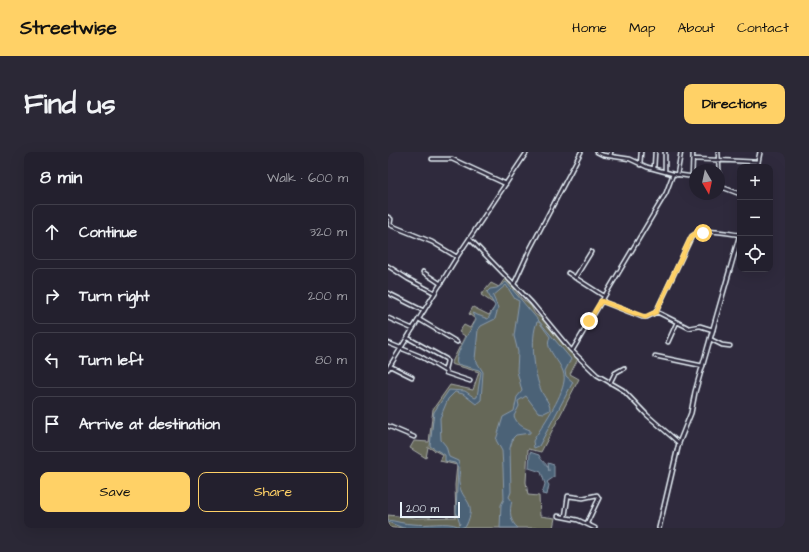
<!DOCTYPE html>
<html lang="en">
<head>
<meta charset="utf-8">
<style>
	:root { --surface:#23202e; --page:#2b2836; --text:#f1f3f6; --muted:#a3a3aa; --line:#403e4a; --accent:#ffd166 }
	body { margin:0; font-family:"Architects Daughter",sans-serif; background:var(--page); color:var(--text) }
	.controls { position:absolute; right:12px; top:12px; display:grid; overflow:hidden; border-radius:8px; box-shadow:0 4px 16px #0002 }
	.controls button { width:36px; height:36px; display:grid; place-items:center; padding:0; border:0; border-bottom:1px solid var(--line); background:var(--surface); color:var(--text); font:20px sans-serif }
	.compass { position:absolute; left:301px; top:12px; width:36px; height:36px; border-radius:50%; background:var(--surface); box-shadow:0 4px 16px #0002; rotate:171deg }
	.scale { position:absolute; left:12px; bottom:10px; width:60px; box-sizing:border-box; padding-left:4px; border:2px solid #e8f1f8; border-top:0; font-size:11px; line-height:14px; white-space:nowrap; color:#e8f1f8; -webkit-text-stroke:3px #2f2a3d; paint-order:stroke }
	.stop { position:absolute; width:12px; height:12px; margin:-9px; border:3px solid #ffd166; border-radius:50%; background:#fff }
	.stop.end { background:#ffd166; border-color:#fff; box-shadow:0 1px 4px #0008 }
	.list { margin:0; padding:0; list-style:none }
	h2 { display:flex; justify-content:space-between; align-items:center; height:52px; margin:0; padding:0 16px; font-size:17px }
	h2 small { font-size:13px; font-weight:400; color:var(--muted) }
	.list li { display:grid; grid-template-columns:26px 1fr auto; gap:12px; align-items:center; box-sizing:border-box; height:56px; margin:0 8px 8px; padding:0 8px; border:1px solid var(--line); border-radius:8px }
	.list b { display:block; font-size:15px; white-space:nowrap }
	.list em { font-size:13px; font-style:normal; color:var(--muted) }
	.actions { display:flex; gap:8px; padding:12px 16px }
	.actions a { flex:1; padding:9px 0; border:1px solid var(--accent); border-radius:8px; text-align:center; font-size:14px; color:var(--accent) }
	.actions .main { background:var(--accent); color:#111 }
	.icon { flex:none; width:22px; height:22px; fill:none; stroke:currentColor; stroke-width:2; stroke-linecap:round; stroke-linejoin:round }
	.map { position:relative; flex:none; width:397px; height:376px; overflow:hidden; border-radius:8px }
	header { display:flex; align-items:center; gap:24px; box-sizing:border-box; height:56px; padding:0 20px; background:var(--accent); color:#111 }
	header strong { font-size:19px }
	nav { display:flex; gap:22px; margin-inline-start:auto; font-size:14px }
	.intro { display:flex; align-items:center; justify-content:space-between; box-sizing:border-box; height:96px; padding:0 24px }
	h1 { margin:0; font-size:28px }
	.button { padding:10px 18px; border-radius:8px; background:var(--accent); color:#111; font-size:14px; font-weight:700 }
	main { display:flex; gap:24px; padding:0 24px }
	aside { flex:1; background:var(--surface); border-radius:8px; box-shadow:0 4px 16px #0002 }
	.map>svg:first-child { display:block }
	.grass { fill:#666759; stroke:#a7aca8 }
	.water { fill:#4c6277; stroke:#8a9bab }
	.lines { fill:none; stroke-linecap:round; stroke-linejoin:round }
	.minor-casing { stroke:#e8f1f8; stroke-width:5.5 }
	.tertiary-casing { stroke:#e8f1f8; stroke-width:6 }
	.minor { stroke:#2f2a3d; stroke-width:2.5 }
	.tertiary { stroke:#2f2a3d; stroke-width:3 }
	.route { stroke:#ffd166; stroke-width:5 }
</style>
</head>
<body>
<header>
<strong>Streetwise</strong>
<nav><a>Home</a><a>Map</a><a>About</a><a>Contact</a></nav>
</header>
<div class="intro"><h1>Find us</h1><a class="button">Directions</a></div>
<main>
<aside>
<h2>8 min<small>Walk · 600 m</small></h2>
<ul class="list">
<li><svg class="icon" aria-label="ahead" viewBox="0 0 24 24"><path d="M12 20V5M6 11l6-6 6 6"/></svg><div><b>Continue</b></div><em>320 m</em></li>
<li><svg class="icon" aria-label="right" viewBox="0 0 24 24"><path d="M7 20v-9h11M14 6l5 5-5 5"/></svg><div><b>Turn right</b></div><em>200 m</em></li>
<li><svg class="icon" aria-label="left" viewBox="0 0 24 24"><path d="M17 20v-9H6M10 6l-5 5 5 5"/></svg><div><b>Turn left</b></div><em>80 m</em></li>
<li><svg class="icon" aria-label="arrive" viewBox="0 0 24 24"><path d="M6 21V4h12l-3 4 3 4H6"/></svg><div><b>Arrive at destination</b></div></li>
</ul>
<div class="actions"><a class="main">Save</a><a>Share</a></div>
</aside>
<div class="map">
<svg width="397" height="376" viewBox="0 0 397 376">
	<rect width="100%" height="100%" fill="#2f2a3d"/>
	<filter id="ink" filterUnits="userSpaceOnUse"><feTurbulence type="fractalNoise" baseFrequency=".025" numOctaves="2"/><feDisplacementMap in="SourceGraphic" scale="8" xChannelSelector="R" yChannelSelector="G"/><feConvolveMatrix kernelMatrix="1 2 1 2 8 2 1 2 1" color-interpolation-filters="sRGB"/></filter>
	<g filter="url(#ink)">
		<!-- grass -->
		<path class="grass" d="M118,125L133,146L143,154L147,162L166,175L173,189L190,207L182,222L191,227L153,300L140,297L138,330L140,343L151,344L152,364L167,366L165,376H0V363L28,366L68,365L67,333L69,313L52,309L55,303L40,295L38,306L22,296L26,289L41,290L45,257L62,233L85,238L91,220L63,212L77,184L71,180L76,173L82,176L87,167L81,162L85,155L101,163L108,153L93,143L103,131L111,135Z"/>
		<!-- water -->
		<path class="water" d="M118,130L183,207L177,219L178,224L185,230L151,294L146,296L145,289C154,274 174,246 176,229C179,212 154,199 162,185L151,170H149C142,186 146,222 153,238C156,246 162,250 162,258L156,261L150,260L138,244L130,249L131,254L126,264C129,272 134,275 142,278V281L128,283L125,286L122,296L123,340L121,345L124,349C121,359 122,370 130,376H112L113,353L116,347L115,316L114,299L108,288L115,265L126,259L129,245L134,239L129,219L130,200L126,184L131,149L127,147L118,133L105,144L110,156L107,167L93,174L90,178L87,207L95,220L93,248L88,252L75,242L67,240L60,247L52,266L53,288L58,294L61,305L70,309C74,317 70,323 71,331C74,351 90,348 78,374L72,376H15L0,370V368C8,369 16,372 25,372C40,374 58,369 70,374L72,372L68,360L70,315L67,311L57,309V303L42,294L46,260L61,238L77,239L87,246L89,245L93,220L91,218L69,212C65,204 84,176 88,168L84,161L100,167L107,154L99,140L102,137L109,136Z
			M142,300L151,303C153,310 160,311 161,319L160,311L166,313V325L159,330L161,333L159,343L154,342L157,332L153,320L141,316Z"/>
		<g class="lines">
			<defs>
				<path id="minor" d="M209,0L215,3L242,7L259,15L285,22
					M330,0L331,18
					M222,4L223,0
					M44,7H64L118,32
					M305,7L370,10
					M252,13L253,0
					M266,17L267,0
					M277,19V0
					M331,20L332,35
					M289,23L293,0
					M304,25L305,0
					M331,34L352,42
					M0,65L3,67L2,73L44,90L69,105
					M82,87L144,151L182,197L209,223L235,238L259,263L291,291
					M0,114L20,127L47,141
					M35,120L53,132
					M180,121L216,144
					M187,126L203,100
					M126,132L142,97L193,0
					M0,141L36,159
					M213,149L254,165H259L269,160L301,176L312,174L325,178
					M268,160L304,84C316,76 338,81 352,83
					M0,166L25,177
					M32,168L69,190
					M20,186L58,207L59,209L57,217L58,221L82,229
					M322,187L334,193L342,194
					M280,190L289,170
					M0,191L32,204L57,219
					M184,199L278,41L285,22L307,25
					M267,204L315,214
					M2,214L24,225
					M0,217L69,105L139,0
					M222,231L227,221L236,216
					M0,274L26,285
					M170,364L190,368L207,376
					M177,365L180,344L195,346L209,343L211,346L199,371"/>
				<path id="tertiary" d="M369,15L372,0
					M271,376L286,312L291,291L303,261L307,240L352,82"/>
			</defs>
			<!-- minor casing -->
			<use href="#minor" class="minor-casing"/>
			<!-- tertiary casing -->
			<use href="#tertiary" class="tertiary-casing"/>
			<!-- minor -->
			<use href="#minor" class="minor"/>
			<!-- tertiary -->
			<use href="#tertiary" class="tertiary"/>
		</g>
	</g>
	<g class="lines" filter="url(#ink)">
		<!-- route -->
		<path class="route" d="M201,169L213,149L257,165L268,160L303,85L308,81H315"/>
	</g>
</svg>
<div class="controls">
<button>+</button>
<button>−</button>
<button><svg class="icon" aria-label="locate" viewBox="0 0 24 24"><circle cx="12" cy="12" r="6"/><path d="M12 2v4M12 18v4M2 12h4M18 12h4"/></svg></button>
</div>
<svg class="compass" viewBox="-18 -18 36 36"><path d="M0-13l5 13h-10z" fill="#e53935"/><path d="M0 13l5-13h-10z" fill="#a3a3aa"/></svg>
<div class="scale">200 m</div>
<div class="stop" style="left:315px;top:81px"></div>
<div class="stop end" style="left:201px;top:169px"></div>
</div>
</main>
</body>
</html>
